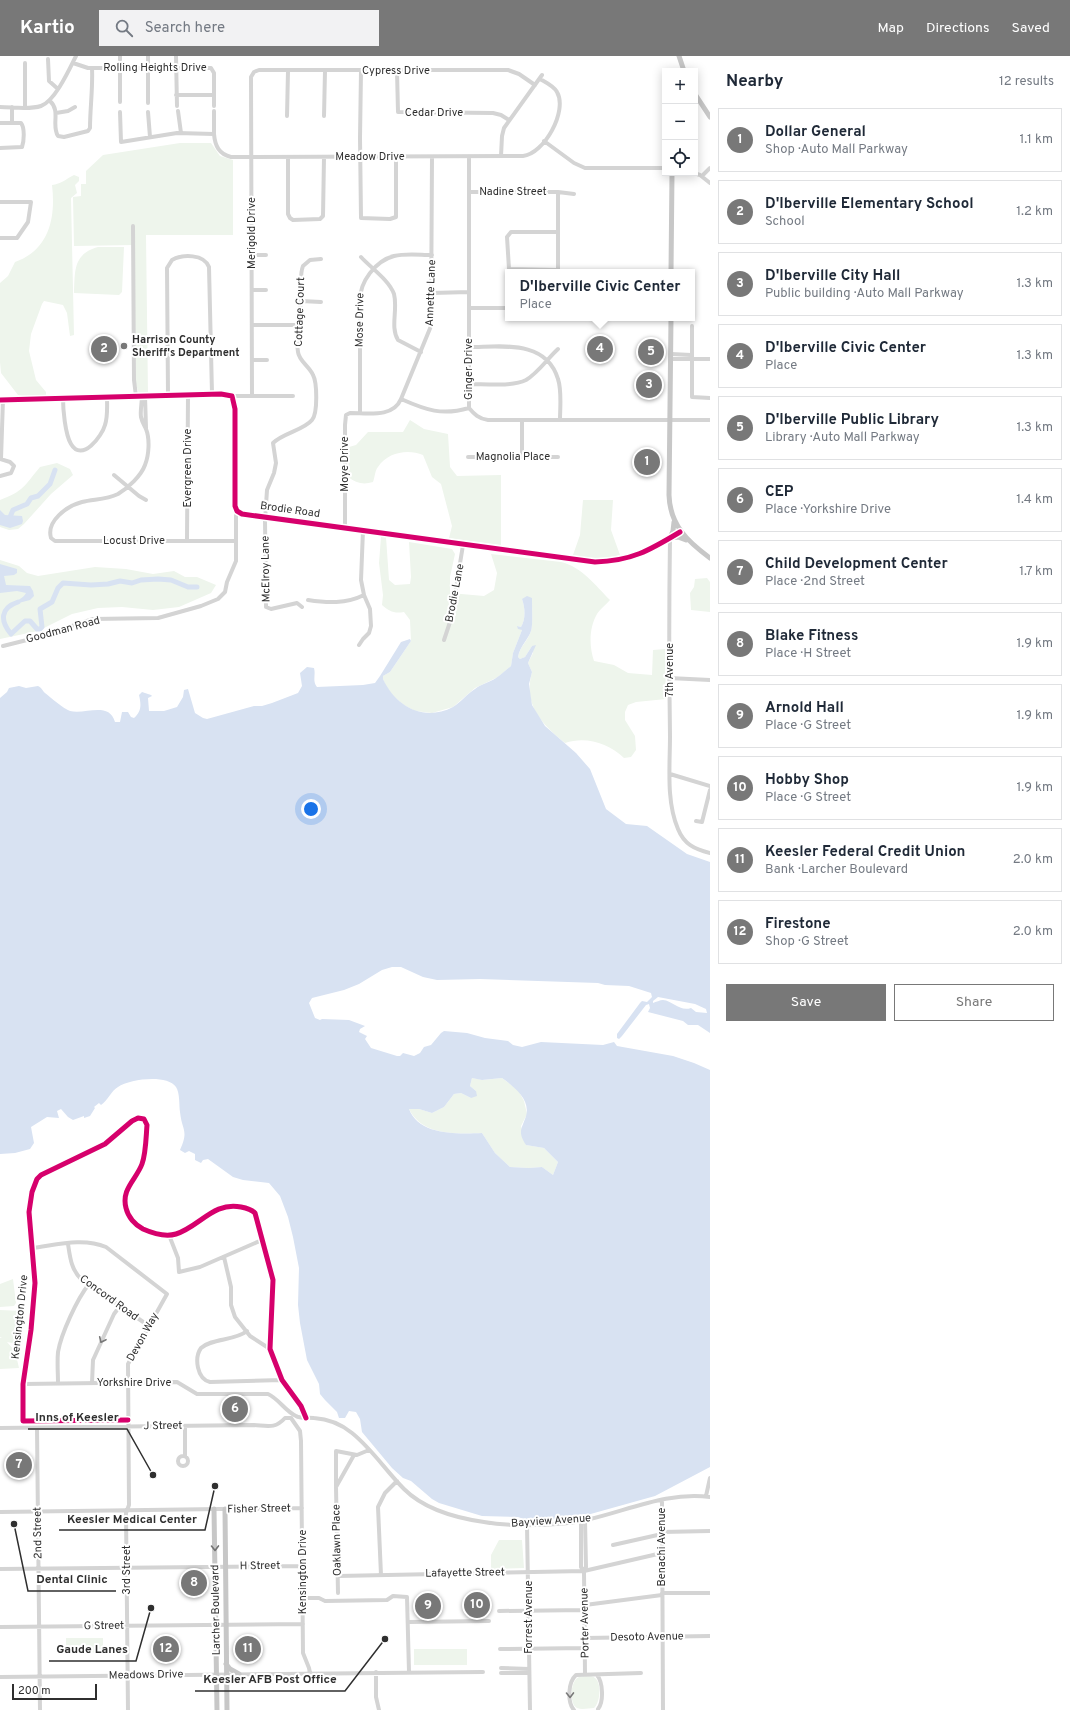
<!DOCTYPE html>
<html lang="en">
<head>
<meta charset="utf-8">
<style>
	:root { --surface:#fff; --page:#f2f2f3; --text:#1f2937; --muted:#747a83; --line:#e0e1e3; --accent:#787878 }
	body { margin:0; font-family:Overpass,sans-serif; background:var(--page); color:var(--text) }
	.controls { position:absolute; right:12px; top:12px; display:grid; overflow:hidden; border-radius:0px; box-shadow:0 2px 10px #0003 }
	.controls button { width:36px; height:36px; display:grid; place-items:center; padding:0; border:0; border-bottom:1px solid var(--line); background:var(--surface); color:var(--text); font:20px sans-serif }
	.scale { position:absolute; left:12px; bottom:10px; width:85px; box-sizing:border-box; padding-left:4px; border:2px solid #2f2f2f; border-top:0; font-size:11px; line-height:14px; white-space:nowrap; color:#2f2f2f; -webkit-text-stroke:3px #fff; paint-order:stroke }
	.you { position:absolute; left:311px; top:753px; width:14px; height:14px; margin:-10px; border:3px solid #fff; border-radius:50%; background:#1a73e8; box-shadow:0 0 0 6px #1a73e833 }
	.badge { display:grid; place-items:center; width:26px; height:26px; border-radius:50%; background:var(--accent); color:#fff; font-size:13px; font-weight:700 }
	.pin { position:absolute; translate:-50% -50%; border:2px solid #fff; box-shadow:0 1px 4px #0006 }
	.popup { position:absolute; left:505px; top:213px; width:190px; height:52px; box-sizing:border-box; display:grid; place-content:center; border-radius:0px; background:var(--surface); filter:drop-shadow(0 1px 3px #0005); font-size:13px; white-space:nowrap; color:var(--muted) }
	.popup b { font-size:15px; color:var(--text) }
	.popup::after { content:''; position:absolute; left:50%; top:100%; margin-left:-8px; border:8px solid transparent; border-top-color:var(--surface) }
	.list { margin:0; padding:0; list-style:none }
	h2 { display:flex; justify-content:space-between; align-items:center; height:52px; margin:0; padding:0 16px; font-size:17px }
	h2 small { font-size:13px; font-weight:400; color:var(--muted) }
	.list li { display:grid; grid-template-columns:26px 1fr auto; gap:12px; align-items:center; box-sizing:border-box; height:64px; margin:0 8px 8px; padding:0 8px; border:1px solid var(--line); border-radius:0px }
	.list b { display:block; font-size:15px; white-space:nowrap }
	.list p { margin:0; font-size:13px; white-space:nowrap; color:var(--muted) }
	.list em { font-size:13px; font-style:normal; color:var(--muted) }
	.actions { display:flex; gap:8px; padding:12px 16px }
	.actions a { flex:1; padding:9px 0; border:1px solid var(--accent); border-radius:0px; text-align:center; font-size:14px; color:var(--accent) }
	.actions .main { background:var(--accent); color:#fff }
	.icon { flex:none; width:22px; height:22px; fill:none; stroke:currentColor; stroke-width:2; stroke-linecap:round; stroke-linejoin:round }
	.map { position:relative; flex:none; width:710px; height:1654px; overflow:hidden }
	header { display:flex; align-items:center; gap:24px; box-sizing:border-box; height:56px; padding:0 20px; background:var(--accent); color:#fff }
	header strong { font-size:19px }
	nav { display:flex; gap:22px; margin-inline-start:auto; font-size:14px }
	.search { width:280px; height:36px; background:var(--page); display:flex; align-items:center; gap:10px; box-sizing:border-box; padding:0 14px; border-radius:0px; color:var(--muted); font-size:15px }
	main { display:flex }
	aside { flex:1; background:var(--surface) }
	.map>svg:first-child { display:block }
	.green { fill:#eef5ec }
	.water { fill:#d8e2f2; fill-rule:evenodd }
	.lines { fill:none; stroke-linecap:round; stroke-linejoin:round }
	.river { stroke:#d8e2f2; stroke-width:5 }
	.minor { stroke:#d4d4d4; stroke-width:4 }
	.major { stroke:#c7c7c7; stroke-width:5 }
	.cycleway-casing { stroke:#fff; stroke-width:8 }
	.cycleway { stroke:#d6006c; stroke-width:5 }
	.oneway { stroke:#797979 }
	.oneway2 { stroke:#737373 }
	.poi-dot { fill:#787878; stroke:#fff; stroke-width:1.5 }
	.labels { text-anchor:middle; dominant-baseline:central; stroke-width:4; stroke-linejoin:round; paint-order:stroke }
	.street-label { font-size:11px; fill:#2f2f2f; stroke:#fff }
	.poi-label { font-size:11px; font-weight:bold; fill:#2f2f2f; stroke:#fff; text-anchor:start }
	.leader { fill:none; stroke:#2f2f2f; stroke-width:1.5 }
	.callout-dot { fill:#2f2f2f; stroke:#fff; stroke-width:1.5 }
	.callout-label { font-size:12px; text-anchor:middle; font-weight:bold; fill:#2f2f2f; stroke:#fff; stroke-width:4; stroke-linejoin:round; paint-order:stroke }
</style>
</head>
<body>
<header>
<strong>Kartio</strong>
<div class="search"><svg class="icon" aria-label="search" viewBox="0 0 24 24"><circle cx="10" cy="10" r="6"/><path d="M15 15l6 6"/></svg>Search here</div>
<nav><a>Map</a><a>Directions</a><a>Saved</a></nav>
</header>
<main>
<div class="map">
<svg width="710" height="1654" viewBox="0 0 710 1654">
	<rect width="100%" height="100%" fill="#fff"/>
	<!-- green -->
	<path class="green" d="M180,87H211L220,100L233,104V179H146L148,338H139L136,328L134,189L74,190L73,141L81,140V128H86V115L103,99Z
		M74,119L79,121V125L75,129L77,137L71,142L74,279L70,280L67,257L63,249L44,245L42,248L31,278L29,295L36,324L46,336V340H23L18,339L1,317L0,306V227L8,220L15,206C49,194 56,162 52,129C61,128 66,123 74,119Z
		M98,191H124L122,236L119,239L74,237C75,215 73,198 98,191Z
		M410,364L424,373L448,378L450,411L457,420L501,419V489L449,482L452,470L441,428L432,421L423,399C408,393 388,396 378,411C375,414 375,421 373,426C363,429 356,427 348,421L349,391L356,389L368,376H403Z
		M57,407L70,413L73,419L51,438L24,468L18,473L9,474L0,471V444C24,435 24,430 40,411Z
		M583,444H613L611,474L620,499C604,503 589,503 573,499L580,479Z
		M381,481H386L389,524L395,529L410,528L411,521L409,486L452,493L455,498L450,521V537L484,540L494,534L497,517L491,498L561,506C582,511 595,529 610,544C606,549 600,553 597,558C589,572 589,590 594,605L614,609L628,617L652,619L653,594L665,593L666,643L636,646L628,649L625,656V664L635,680L636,694L631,701L624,702C608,687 586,680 565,687C541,667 523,649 532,616L528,607L533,597L532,590L525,601L520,603L518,601C520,590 528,585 531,575C533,570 532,549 532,542L522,543C525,551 526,563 521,571L517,570L522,574L513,597L511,610L498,621L475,632L453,651L432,657L415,655L404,649L393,640L386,630L383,623V620L390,616L411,585L410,564L404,556C394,558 389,555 382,549L383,539L379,507Z
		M0,504L19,510L27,517L38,520L95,511L126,513L153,518L174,515L185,521H197L216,529L211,537L179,551L153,554L122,551L98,552L72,558L38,575L0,583Z
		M707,522L710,526V556L691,554L690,537L694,531L695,523Z
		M472,1022L483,1024L502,1022L518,1034L524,1045L527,1058L521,1070L526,1089L544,1092L558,1106L553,1119L542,1111L529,1112L510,1111L495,1097L482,1077C457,1078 422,1080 409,1053H419L432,1057L444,1051L454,1038L461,1037L471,1042L476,1035L470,1030Z
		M13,1223L16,1247L14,1250L0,1251V1228Z
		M0,1254L22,1255L24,1257L22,1289L7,1286L15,1295L19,1312L0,1313V1282H2L0,1281Z
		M499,1484H522L524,1512L491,1513V1499Z
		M66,1582H103V1597L66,1596Z
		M414,1593H467V1609H414Z
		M579,1621C584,1621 591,1619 595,1622C602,1627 600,1647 594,1652C589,1652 582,1654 577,1652C569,1648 570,1625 579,1621Z"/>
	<!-- water -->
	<path class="water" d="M0,454L5,459L22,460L23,465L22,468L10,472L0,469Z
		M0,508L17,513V517L14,519L4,520L6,529L30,530L33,535L34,540L30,544L11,549C15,545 24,542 26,537L17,535L0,537Z
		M527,540L532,542C532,549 533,570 531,575C528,584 520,590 518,601L520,603L525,601L532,590L536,589L528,607L532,616L529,628L532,649L545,670L576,697L590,713L606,753L626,768L647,770L687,798L710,806V977L698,969H688L683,965L648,956L650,952L649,948L646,949L622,980L619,983L617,982V978L640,947L642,945L647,946L652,941L651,937L629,930L605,929L598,927L480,923L437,924L423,921L401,911H392L382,914L359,928L344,934L312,942L309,947L315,962L320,964L322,963L349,964L365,970L360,973L359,976L367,980L365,983L371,992L397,1000H400L403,997L414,1000L420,997L424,991L431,989L441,977L444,975L467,977L485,982L508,985L513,989L522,991L541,986L603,989L614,986L617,990L673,1000L694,1007L710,1014V1411L655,1440L587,1459L570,1462L529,1465L518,1461L482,1460L439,1447L432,1443L411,1425L403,1422L392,1412L362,1376L360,1363L356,1356L349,1355L345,1362H339L337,1356L325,1344L320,1338L319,1328L307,1304L300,1267L298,1249L299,1212L293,1181L288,1161L280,1140L269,1127L243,1124L233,1121L208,1103L203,1104L201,1107L195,1104V1098L189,1095L185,1097L180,1094C189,1074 182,1075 180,1056C179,1049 180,1037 176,1031C167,1018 130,1023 118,1031C111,1035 108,1044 101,1049L99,1047L94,1051L95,1052L90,1060L84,1062V1060L73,1064L68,1061L61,1053L57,1055L59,1062L47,1061L31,1071L34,1087L30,1093L15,1097L0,1098V642L7,636L9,632L19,630L26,632L38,630C42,632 42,634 45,637C50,641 64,653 70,655C85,659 109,645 115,666H120L122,656H128L131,661L134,662C142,655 141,648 139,639L142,636L151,639L152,640L148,642L149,655H164L177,651L183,641L184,634L188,633L195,657L203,662L207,663L254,650H262L272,647L298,637L302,630L300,617L307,611L314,612C316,619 312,625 317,631L363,629L375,627L380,620L401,586L410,583L411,585L390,616L383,620V623C396,651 424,666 453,651C461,646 467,638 475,633C481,628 490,626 496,622C502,618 506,614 511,610L513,597L522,574L518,573L517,570L521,571C526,563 525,551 522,543ZM658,941L695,948L706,953L707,957L696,956L691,952C680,956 673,945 663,944C660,944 656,946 653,947V945ZM472,1022L482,1024L502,1022C513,1030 531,1043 526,1060C522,1073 517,1075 526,1089L544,1092L558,1106L553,1119L542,1111L529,1112L510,1111L495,1097L482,1077C459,1078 419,1080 409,1053H419L432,1057L444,1051L454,1038L461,1037L471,1042L477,1040L476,1035L470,1030Z"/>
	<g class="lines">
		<!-- river -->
		<path class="river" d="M0,465H7L10,461L13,454L27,448L31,442L38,440L50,428L55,414
			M18,546C0,552 0,565 11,578L25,565H30L37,573H40L42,571L40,553L52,546L58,532L63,527L91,529L108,528L120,525L132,527L141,524L158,523L171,524L188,531H197"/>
		<!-- minor -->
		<path class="minor" d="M148,0V47
			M176,0L177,50
			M48,3L49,25L58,33
			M25,7V51
			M73,7L88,12H211L214,17V50
			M361,15L360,82L361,162L390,163L396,161V101
			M397,15L398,56L493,57L501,59L509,64
			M176,39H214
			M50,45C61,55 51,69 58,80L64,81L88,75L90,72C90,52 93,32 92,12
			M120,46V0
			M0,51C13,51 29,54 41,50C55,45 69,14 76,0
			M12,51V67
			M178,55L181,77
			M120,56L121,86L177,77L214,78C215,90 219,98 231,101L523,100C544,98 568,55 557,36C554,30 545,26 540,23
			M148,56L150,81
			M56,57L68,55L75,51
			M287,60L288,15
			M324,60L325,15
			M0,67H21C25,72 24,85 22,91L0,92
			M214,78V55
			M544,85L574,107L585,112H665
			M501,100L502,80L504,72L542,19
			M288,101V158L290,162L293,164L320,163L323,160L324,101
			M469,101V352C474,358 479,363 488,364H710
			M672,117H684
			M694,117L700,119L710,127
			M702,120L710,112
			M469,136H558L574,138
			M558,136V216
			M0,146H31L28,166L17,182H0
			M133,170L134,324L136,340
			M558,176H511L507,181L509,213L558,214
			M252,199H266
			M361,201C371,212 389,224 394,238C398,253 390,271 398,284L421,296
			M252,234H266
			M432,237L469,236
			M301,245L321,246
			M469,252H508
			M252,269H298
			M692,270V341L710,342
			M469,291C501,291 546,283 558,323C562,335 560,351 560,364
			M671,298L691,299
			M671,303H710
			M252,304H267
			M469,328C485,328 512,331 526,324C538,317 548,302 558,293
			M168,339L167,212L172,204C183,198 204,198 209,211L212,338
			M142,340C142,347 140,354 141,361C142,366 144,369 146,373C150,383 149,399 145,409C141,420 128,432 118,438C106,444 94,443 82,446C67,450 46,465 51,482L55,485H236
			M145,340L146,372
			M232,340H293
			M252,340L251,21L254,16L259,14H508L519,18L535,29
			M63,342C63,353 65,378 71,388C82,407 102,380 105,369C108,360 107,350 107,341
			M401,343C426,354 442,360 469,352
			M0,344L221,338L232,340L235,353V450L237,455L242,458L595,506C632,505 650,494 680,476
			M360,357V244C360,226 375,205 394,200C406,197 420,199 432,199
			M522,364V401
			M468,401H558
			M0,403L10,406L14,410L11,417L0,420
			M1,403L3,343
			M114,419L139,440L146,444
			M345,472V369L346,359L350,357C368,357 393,362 401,343L431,270L432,101
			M670,482C669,548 669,614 670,680C670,710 666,745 678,773C684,788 694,793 710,797
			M187,485L188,339
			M308,544C327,547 346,548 364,539
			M302,551L297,547L271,553L266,551L265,464L267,434L274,417L276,407L273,387C283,377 304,374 312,364C318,357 317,326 313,319C309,310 299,305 298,296C295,278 300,261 301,243C302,233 299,220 303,210L310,204L321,203
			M444,584L451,563L463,489
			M359,589L363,583L369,577L371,570L370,553L364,539L361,524L363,474
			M3,590L39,581L93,563L158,562L201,550L218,543L225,536L227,526L236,505V460L237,455
			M669,622L710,624
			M670,718L710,730
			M696,765L702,766L710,734
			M169,1179L178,1202L179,1216L200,1211L262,1184
			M68,1188C70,1201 71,1213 81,1223L149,1270
			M32,1192C56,1189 83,1181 106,1191L167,1238L128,1308L129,1449L126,1457L128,1654
			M224,1201L231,1231V1249L235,1261L250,1280L270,1293
			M247,1275C235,1285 212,1282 201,1292C194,1302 197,1323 210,1326L282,1324
			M58,1327C58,1317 57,1306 58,1296C61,1278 77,1243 89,1228
			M92,1327L93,1304L114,1258L120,1250
			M23,1328L177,1326L197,1338H268C279,1343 285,1355 296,1360C301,1363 308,1361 314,1362C329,1363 341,1368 352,1377C372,1393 386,1415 404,1433C424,1453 456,1462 484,1466C512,1471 558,1470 586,1464C627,1455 668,1435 710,1441
			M128,1364L23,1365V1328L31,1274L35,1227L29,1156L32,1136L37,1123L41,1119L105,1088L132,1065L138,1062L144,1063L147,1069C146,1081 146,1097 142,1108C136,1124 121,1133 126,1152C128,1161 135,1169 143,1173C152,1177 166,1181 176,1178C199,1171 214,1145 241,1151C246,1152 251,1153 255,1157L273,1224L270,1293L282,1324L301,1350L306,1362
			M0,1372L254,1369C268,1370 275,1373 285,1362H291L300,1375L301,1385L303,1597L309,1612L310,1617
			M37,1372L40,1654
			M178 1405a5 5 0 1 1 10 0a5 5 0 1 1-10 0Z
			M185,1400V1370
			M336,1430V1395L357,1399L369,1394
			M706,1440L710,1422
			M662,1444L663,1654
			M0,1456L302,1452
			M581,1465V1511L584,1515L585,1618
			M527,1469L530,1654
			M662,1476L710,1475
			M613,1489L662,1478
			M0,1513L303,1510
			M584,1515L586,1511L585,1464
			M381,1519L378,1451L385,1437L397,1425
			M338,1520L584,1515L662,1497
			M338,1537L336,1431L354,1399
			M662,1537H710
			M303,1542H319L325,1545L387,1544L393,1540L407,1541L409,1616
			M585,1549L662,1539
			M499,1555L585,1554
			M408,1566L489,1565
			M0,1571L303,1568
			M585,1582L710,1580
			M500,1593L585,1592
			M501,1612L529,1613
			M376,1616V1641L379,1654
			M501,1617H529
			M597,1619C603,1626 604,1646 598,1653
			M0,1621L483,1616
			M574,1654C567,1646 568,1626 576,1619L641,1617"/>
		<!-- major -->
		<path class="major" d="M679,0L684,15
			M695,38L710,61
			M671,216L672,117
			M671,262L669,439C670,469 687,485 710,502
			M670,482L678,481L686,484
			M670,482L673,475L674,466
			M214,1453L217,1654
			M225,1453L227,1654
			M226,1608L230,1613L239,1618"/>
		<defs>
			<path id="cycleway" d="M0,344L221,338L232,340L235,353V450L237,455L242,458L595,506C632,505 650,494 680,476
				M128,1364L23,1365V1328L31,1274L35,1227L29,1156L32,1136L37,1123L41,1119L105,1088L132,1065L138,1062L144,1063L147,1069C146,1081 146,1097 142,1108C136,1124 121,1133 126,1152C128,1161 135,1169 143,1173C152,1177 166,1181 176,1178C199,1171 214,1145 241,1151C246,1152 251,1153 255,1157L273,1224L270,1293L282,1324L301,1350L306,1362"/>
		</defs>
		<!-- cycleway casing -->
		<use href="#cycleway" class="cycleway-casing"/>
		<!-- cycleway -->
		<use href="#cycleway" class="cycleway"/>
	</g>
	<!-- one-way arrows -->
	<defs><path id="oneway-chevron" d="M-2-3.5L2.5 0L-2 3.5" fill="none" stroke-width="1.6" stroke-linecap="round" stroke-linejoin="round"/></defs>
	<g class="oneway">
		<use href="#oneway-chevron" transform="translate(102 1284) rotate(115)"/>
		<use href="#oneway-chevron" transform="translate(570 1639) rotate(89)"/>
	</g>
	<use class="oneway2" href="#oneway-chevron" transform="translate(215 1492) rotate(89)"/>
	<!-- markers -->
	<circle class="poi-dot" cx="124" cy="290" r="4"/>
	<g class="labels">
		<!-- street labels -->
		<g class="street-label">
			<text x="155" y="12">Rolling Heights Drive</text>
			<text x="396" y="15">Cypress Drive</text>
			<text x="434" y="57">Cedar Drive</text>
			<text x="370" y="101">Meadow Drive</text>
			<text x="513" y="136">Nadine Street</text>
			<text transform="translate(252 177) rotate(-90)">Merigold Drive</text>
			<text transform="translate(431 237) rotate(-88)">Annette Lane</text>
			<text transform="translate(300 256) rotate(-88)">Cottage Court</text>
			<text transform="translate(360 264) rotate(-89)">Mose Drive</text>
			<text transform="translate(469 313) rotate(-90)">Ginger Drive</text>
			<text x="513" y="401">Magnolia Place</text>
			<text transform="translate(345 408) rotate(-90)">Moye Drive</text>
			<text transform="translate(188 412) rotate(-90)">Evergreen Drive</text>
			<text transform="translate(290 454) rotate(8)">Brodie Road</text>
			<text x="134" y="485">Locust Drive</text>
			<text transform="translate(266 513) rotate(-91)">McElroy Lane</text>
			<text transform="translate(455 537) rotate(-79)">Brodie Lane</text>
			<text transform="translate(63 574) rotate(-15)">Goodman Road</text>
			<text transform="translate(670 614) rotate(-90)">7th Avenue</text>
			<text transform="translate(109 1242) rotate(36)">Concord Road</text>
			<text transform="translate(20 1261) rotate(-84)">Kensington Drive</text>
			<text transform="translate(143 1281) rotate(-61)">Devon Way</text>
			<text x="134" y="1327">Yorkshire Drive</text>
			<text transform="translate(163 1370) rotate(-1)">J Street</text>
			<text transform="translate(259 1453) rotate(-1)">Fisher Street</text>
			<text transform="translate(551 1465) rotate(-4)">Bayview Avenue</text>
			<text transform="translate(38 1477) rotate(-91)">2nd Street</text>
			<text transform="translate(337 1484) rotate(-91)">Oaklawn Place</text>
			<text transform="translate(662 1491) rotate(-90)">Benachi Avenue</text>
			<text transform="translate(260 1510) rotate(-1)">H Street</text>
			<text transform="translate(127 1514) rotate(-90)">3rd Street</text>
			<text transform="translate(303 1516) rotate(-90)">Kensington Drive</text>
			<text transform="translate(465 1517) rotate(-1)">Lafayette Street</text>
			<text transform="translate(216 1554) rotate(-91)">Larcher Boulevard</text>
			<text transform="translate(529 1561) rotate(-90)">Forrest Avenue</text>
			<text transform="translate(585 1567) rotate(-91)">Porter Avenue</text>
			<text transform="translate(104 1570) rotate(-1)">G Street</text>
			<text transform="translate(647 1581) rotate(-1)">Desoto Avenue</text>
			<text transform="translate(146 1619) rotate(-1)">Meadows Drive</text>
		</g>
		<!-- poi labels -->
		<g class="poi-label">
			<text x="132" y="284">Harrison County<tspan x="132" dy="13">Sheriff's Department</tspan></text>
		</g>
	</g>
	<!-- callouts -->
	<path class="leader" d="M153 1419L127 1373H28M215 1430L205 1474H59M14 1468L28 1535H116M151 1552L136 1605H49M385 1583L345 1635H195"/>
	<g class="callout-dot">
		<circle cx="153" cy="1419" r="4"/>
		<circle cx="215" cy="1430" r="4"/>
		<circle cx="14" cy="1468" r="4"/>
		<circle cx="151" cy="1552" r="4"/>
		<circle cx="385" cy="1583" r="4"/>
	</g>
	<g class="callout-label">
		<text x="77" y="1365">Inns of Keesler</text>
		<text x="132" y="1467">Keesler Medical Center</text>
		<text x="72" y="1527">Dental Clinic</text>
		<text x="92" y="1597">Gaude Lanes</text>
		<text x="270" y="1627">Keesler AFB Post Office</text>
	</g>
</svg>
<div class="controls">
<button>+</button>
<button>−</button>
<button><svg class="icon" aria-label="locate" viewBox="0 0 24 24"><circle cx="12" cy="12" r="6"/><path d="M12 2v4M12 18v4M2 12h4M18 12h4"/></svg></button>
</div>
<div class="scale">200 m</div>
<div class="you"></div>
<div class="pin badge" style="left:647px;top:406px">1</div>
<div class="pin badge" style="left:104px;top:293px">2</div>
<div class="pin badge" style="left:649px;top:329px">3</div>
<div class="pin badge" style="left:600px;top:293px">4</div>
<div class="popup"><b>D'Iberville Civic Center</b>Place</div>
<div class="pin badge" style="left:651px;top:296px">5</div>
<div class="pin badge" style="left:235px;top:1353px">6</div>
<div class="pin badge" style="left:19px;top:1409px">7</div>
<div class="pin badge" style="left:194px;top:1527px">8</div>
<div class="pin badge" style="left:428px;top:1550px">9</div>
<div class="pin badge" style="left:477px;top:1549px">10</div>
<div class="pin badge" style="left:248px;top:1593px">11</div>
<div class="pin badge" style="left:166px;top:1593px">12</div>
</div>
<aside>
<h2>Nearby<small>12 results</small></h2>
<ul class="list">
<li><span class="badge">1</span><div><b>Dollar General</b><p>Shop · Auto Mall Parkway</p></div><em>1.1 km</em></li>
<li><span class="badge">2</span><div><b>D'Iberville Elementary School</b><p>School</p></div><em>1.2 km</em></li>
<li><span class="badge">3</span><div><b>D'Iberville City Hall</b><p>Public building · Auto Mall Parkway</p></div><em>1.3 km</em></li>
<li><span class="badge">4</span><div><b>D'Iberville Civic Center</b><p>Place</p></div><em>1.3 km</em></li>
<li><span class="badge">5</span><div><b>D'Iberville Public Library</b><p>Library · Auto Mall Parkway</p></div><em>1.3 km</em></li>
<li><span class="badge">6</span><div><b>CEP</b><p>Place · Yorkshire Drive</p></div><em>1.4 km</em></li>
<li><span class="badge">7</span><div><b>Child Development Center</b><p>Place · 2nd Street</p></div><em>1.7 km</em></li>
<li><span class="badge">8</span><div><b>Blake Fitness</b><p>Place · H Street</p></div><em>1.9 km</em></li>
<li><span class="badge">9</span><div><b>Arnold Hall</b><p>Place · G Street</p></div><em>1.9 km</em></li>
<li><span class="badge">10</span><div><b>Hobby Shop</b><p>Place · G Street</p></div><em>1.9 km</em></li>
<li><span class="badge">11</span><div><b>Keesler Federal Credit Union</b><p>Bank · Larcher Boulevard</p></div><em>2.0 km</em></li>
<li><span class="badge">12</span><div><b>Firestone</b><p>Shop · G Street</p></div><em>2.0 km</em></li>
</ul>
<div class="actions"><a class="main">Save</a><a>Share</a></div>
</aside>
</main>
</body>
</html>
